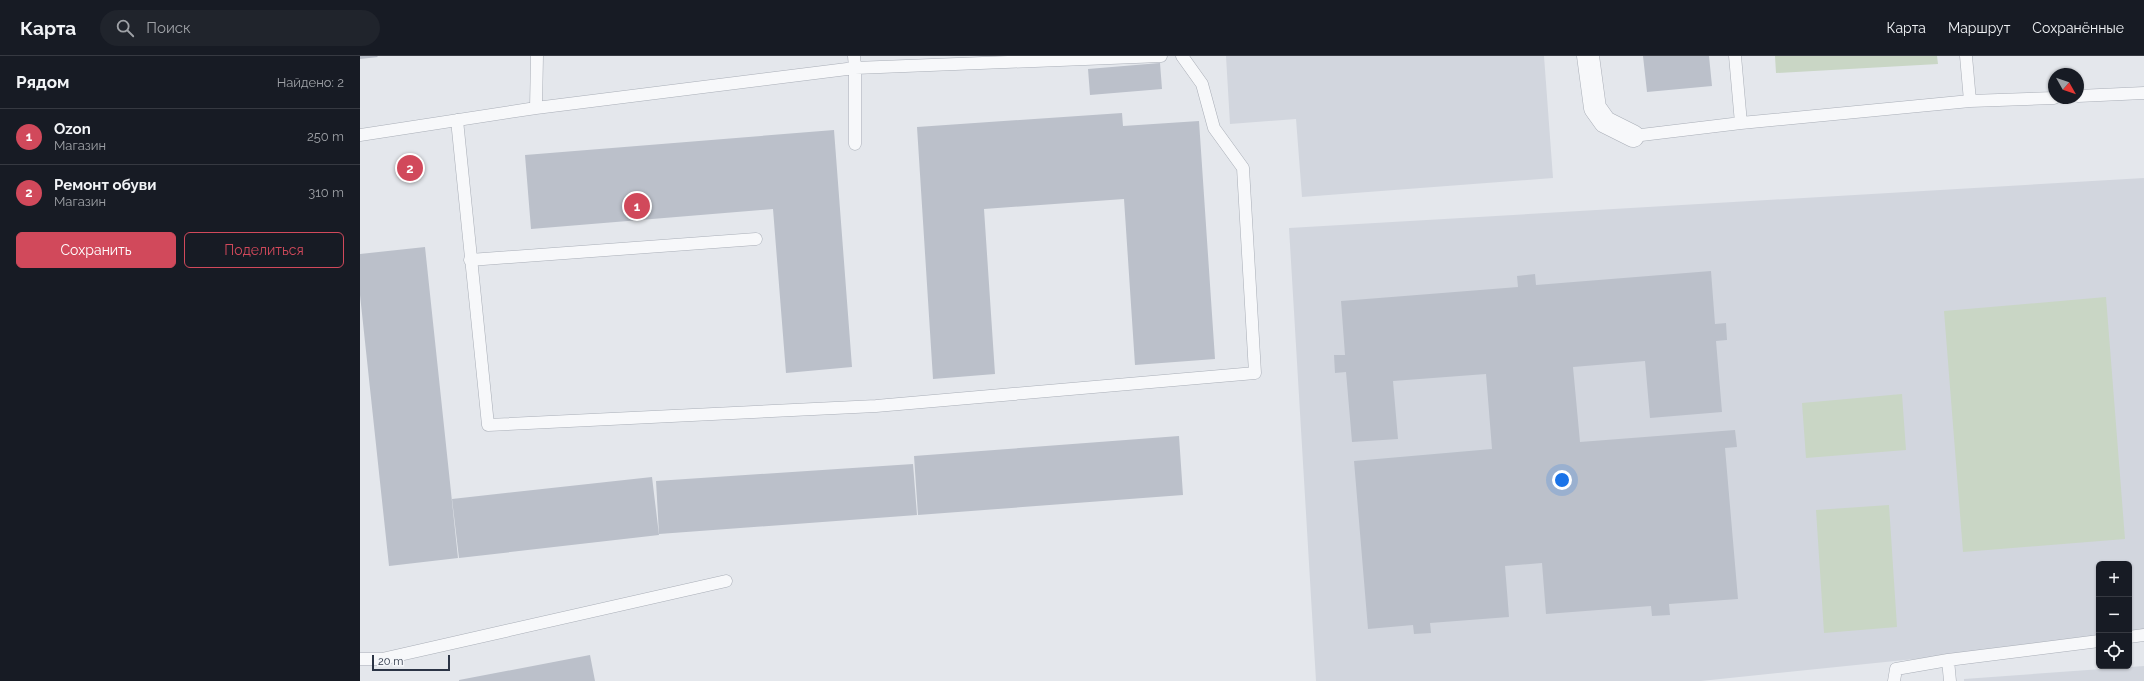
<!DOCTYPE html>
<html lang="ru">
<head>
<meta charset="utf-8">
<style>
	:root { --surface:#171b24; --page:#20242c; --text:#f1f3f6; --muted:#9ea1a6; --line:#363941; --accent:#d1495b }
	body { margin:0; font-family:Raleway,sans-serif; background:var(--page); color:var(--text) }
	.controls { position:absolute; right:12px; bottom:12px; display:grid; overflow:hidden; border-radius:6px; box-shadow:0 1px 3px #0004 }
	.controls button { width:36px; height:36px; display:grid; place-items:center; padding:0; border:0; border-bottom:1px solid var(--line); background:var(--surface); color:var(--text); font:20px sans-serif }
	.compass { position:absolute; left:1688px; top:12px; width:36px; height:36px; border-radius:50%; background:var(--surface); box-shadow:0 1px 3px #0004; rotate:130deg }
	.scale { position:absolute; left:12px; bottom:10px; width:78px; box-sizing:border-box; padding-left:4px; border:2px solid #2b3445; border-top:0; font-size:11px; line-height:14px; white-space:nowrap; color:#2b3445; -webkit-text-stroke:3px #f4f6f9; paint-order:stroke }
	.you { position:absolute; left:1202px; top:424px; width:14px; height:14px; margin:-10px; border:3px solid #fff; border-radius:50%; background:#1a73e8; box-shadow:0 0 0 6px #1a73e833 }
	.badge { display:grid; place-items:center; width:26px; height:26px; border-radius:50%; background:var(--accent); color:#fff; font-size:13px; font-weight:700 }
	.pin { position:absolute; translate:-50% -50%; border:2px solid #fff; box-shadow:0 1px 4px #0006 }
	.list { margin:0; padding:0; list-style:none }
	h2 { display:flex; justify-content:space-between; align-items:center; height:52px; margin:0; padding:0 16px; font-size:17px }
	h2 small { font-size:13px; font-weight:400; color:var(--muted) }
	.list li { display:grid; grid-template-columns:26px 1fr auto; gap:12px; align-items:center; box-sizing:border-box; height:56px; padding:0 16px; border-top:1px solid var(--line) }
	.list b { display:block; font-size:15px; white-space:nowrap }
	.list p { margin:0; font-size:13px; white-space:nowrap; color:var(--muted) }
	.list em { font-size:13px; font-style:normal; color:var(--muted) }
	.actions { display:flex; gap:8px; padding:12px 16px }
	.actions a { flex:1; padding:9px 0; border:1px solid var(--accent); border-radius:6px; text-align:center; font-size:14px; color:var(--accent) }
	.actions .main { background:var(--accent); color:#fff }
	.icon { flex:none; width:22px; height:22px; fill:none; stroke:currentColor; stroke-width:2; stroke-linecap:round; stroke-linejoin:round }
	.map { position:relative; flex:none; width:1784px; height:625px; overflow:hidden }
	header { display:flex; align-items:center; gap:24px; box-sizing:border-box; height:56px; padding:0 20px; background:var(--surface); border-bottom:1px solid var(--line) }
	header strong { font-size:19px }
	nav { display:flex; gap:22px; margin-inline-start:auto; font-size:14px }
	.search { width:280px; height:36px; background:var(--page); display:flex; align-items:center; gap:10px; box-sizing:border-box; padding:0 14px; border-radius:22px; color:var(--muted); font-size:15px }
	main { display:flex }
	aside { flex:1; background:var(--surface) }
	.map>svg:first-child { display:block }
	.built { fill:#d2d6de }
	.green { fill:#c9d6c5 }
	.building { fill:#bbc0ca }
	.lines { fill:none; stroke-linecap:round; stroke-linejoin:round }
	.lane-casing { stroke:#a9aeb7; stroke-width:13 }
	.street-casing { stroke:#a9aeb7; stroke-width:23 }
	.lane { stroke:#f7f8fa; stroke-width:12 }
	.street { stroke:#f7f8fa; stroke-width:22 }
</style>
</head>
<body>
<header>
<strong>Карта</strong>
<div class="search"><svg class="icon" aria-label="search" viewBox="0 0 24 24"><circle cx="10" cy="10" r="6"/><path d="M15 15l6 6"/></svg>Поиск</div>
<nav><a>Карта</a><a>Маршрут</a><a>Сохранённые</a></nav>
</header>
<main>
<aside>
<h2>Рядом<small>Найдено: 2</small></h2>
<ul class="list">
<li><span class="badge">1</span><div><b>Ozon</b><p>Магазин</p></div><em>250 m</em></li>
<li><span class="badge">2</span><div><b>Ремонт обуви</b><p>Магазин</p></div><em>310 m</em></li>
</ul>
<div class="actions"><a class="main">Сохранить</a><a>Поделиться</a></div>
</aside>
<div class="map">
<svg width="1784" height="625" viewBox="0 0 1784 625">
	<rect width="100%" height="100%" fill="#e4e7ec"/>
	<!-- built -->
	<path class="built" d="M866,0H1184L1193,122L942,141L936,63L870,68Z
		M1784,122V579L1769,581V508H1739V584L1341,625H956L929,172Z
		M1784,610V625H1604V623Z"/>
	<!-- green -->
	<path class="green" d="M1415,0H1577L1578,8L1416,17Z
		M1746,241L1765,483L1603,496L1584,255Z
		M1542,338L1546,394L1446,402L1442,347Z
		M1529,449L1537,571L1464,577L1456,454Z"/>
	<!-- building -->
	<path class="building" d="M0,0H17L18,1L0,3Z
		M1283,0H1349L1352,30L1287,36Z
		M800,7L802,33L730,39L728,13Z
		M762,57L763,70L839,65L855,303L775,309L764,143L624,153L635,318L573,323L557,71Z
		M474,74L492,311L426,317L413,153L171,173L165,99Z
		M65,191L98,502L29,510L0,239V198Z
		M1351,215L1355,268L1366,267L1367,284L1356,285L1362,356L1290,362L1285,305L1213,311L1220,386L1375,374L1377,391L1365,392L1378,543L1309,548L1310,559L1292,560L1291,550L1186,558L1182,507L1145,510L1149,561L1070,567L1071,577L1054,578L1053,569L1008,573L994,405L1132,393L1126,318L1033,325L1038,383L992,386L986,316L975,317L974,299H985L981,245L1158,231L1157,220L1175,218L1176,229Z
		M819,380L823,439L558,459L554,400Z
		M553,408L557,459L299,478L296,425Z
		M292,421L299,479L99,502L92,443Z
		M230,599L235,625H99V624Z"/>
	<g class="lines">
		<defs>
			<path id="lane" d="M494,0L495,12L801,0
				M1375,0L1381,67
				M1606,0L1610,45L1694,42
				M1718,40L1784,37
				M176,52L495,12V88
				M97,64L128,369L516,350L895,317L883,112L854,72L842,28L822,0
				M0,79L176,52L177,0
				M1273,80L1381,67L1610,45
				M110,204L396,183
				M1769,581L1784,579
				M0,603H22L366,525
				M1588,604L1590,625
				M1534,625L1536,613L1588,604L1739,585"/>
			<path id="street" d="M1228,0L1235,52L1245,66L1273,80"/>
		</defs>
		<!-- lane casing -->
		<use href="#lane" class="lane-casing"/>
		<!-- street casing -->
		<use href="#street" class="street-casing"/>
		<!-- lane -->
		<use href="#lane" class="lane"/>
		<!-- street -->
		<use href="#street" class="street"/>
	</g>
</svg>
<div class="controls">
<button>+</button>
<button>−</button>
<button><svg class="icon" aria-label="locate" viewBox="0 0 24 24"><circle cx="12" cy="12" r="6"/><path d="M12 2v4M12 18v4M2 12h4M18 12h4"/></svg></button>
</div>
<svg class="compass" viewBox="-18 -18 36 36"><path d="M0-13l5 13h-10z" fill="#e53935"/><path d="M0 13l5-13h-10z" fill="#9ea1a6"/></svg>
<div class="scale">20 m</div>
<div class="you"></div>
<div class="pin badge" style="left:277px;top:150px">1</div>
<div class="pin badge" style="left:50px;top:112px">2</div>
</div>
</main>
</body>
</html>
